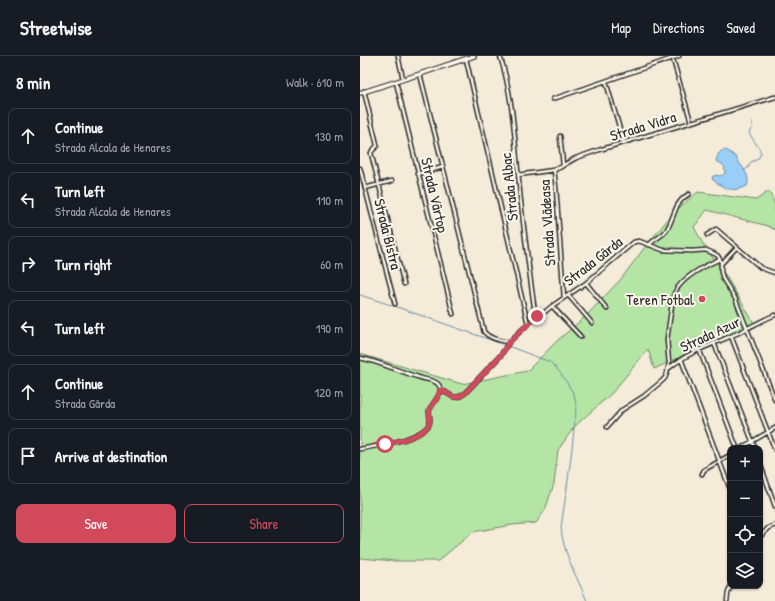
<!DOCTYPE html>
<html lang="en">
<head>
<meta charset="utf-8">
<style>
	:root { --surface:#171b24; --page:#20242c; --text:#f1f3f6; --muted:#9ea1a6; --line:#363941; --accent:#d1495b }
	body { margin:0; font-family:"Patrick Hand",sans-serif; background:var(--page); color:var(--text) }
	.controls { position:absolute; right:12px; bottom:12px; display:grid; overflow:hidden; border-radius:8px; box-shadow:0 1px 3px #0004 }
	.controls button { width:36px; height:36px; display:grid; place-items:center; padding:0; border:0; border-bottom:1px solid var(--line); background:var(--surface); color:var(--text); font:20px sans-serif }
	.stop { position:absolute; width:12px; height:12px; margin:-9px; border:3px solid #d1495b; border-radius:50%; background:#fff }
	.stop.end { background:#d1495b; border-color:#fff; box-shadow:0 1px 4px #0008 }
	.list { margin:0; padding:0; list-style:none }
	h2 { display:flex; justify-content:space-between; align-items:center; height:52px; margin:0; padding:0 16px; font-size:17px }
	h2 small { font-size:13px; font-weight:400; color:var(--muted) }
	.list li { display:grid; grid-template-columns:26px 1fr auto; gap:12px; align-items:center; box-sizing:border-box; height:56px; margin:0 8px 8px; padding:0 8px; border:1px solid var(--line); border-radius:8px }
	.list b { display:block; font-size:15px; white-space:nowrap }
	.list p { margin:0; font-size:13px; white-space:nowrap; color:var(--muted) }
	.list em { font-size:13px; font-style:normal; color:var(--muted) }
	.actions { display:flex; gap:8px; padding:12px 16px }
	.actions a { flex:1; padding:9px 0; border:1px solid var(--accent); border-radius:8px; text-align:center; font-size:14px; color:var(--accent) }
	.actions .main { background:var(--accent); color:#fff }
	.icon { flex:none; width:22px; height:22px; fill:none; stroke:currentColor; stroke-width:2; stroke-linecap:round; stroke-linejoin:round }
	.map { position:relative; flex:none; width:415px; height:545px; overflow:hidden }
	header { display:flex; align-items:center; gap:24px; box-sizing:border-box; height:56px; padding:0 20px; background:var(--surface); border-bottom:1px solid var(--line) }
	header strong { font-size:19px }
	nav { display:flex; gap:22px; margin-inline-start:auto; font-size:14px }
	main { display:flex }
	aside { flex:1; background:var(--surface) }
	.map>svg:first-child { display:block }
	.green { fill:#b5e5a5; stroke:#708868 }
	.water { fill:#98cef7; stroke:#6c8da5 }
	.lines { fill:none; stroke-linecap:round; stroke-linejoin:round }
	.stream { stroke:#6c8da5; stroke-width:1 }
	.minor-casing { stroke:#2b2b2b; stroke-width:5.5 }
	.major-casing { stroke:#2b2b2b; stroke-width:6 }
	.minor { stroke:#fbf7ec; stroke-width:2.5 }
	.major { stroke:#fbf7ec; stroke-width:3.5 }
	.route { stroke:#d1495b; stroke-width:5 }
	.poi-dot { fill:#d1495b; stroke:#fbf7ec; stroke-width:1.5 }
	.labels { text-anchor:middle; dominant-baseline:central; stroke-width:4; stroke-linejoin:round; paint-order:stroke }
	.street-label { font-size:15px; fill:#2b2b2b; stroke:#fbf7ec }
	.poi-label { font-size:15px; fill:#2b2b2b; stroke:#fbf7ec; text-anchor:end }
</style>
</head>
<body>
<header>
<strong>Streetwise</strong>
<nav><a>Map</a><a>Directions</a><a>Saved</a></nav>
</header>
<main>
<aside>
<h2>8 min<small>Walk · 610 m</small></h2>
<ul class="list">
<li><svg class="icon" aria-label="ahead" viewBox="0 0 24 24"><path d="M12 20V5M6 11l6-6 6 6"/></svg><div><b>Continue</b><p>Strada Alcala de Henares</p></div><em>130 m</em></li>
<li><svg class="icon" aria-label="left" viewBox="0 0 24 24"><path d="M17 20v-9H6M10 6l-5 5 5 5"/></svg><div><b>Turn left</b><p>Strada Alcala de Henares</p></div><em>110 m</em></li>
<li><svg class="icon" aria-label="right" viewBox="0 0 24 24"><path d="M7 20v-9h11M14 6l5 5-5 5"/></svg><div><b>Turn right</b></div><em>60 m</em></li>
<li><svg class="icon" aria-label="left" viewBox="0 0 24 24"><path d="M17 20v-9H6M10 6l-5 5 5 5"/></svg><div><b>Turn left</b></div><em>190 m</em></li>
<li><svg class="icon" aria-label="ahead" viewBox="0 0 24 24"><path d="M12 20V5M6 11l6-6 6 6"/></svg><div><b>Continue</b><p>Strada Gârda</p></div><em>120 m</em></li>
<li><svg class="icon" aria-label="arrive" viewBox="0 0 24 24"><path d="M6 21V4h12l-3 4 3 4H6"/></svg><div><b>Arrive at destination</b></div></li>
</ul>
<div class="actions"><a class="main">Save</a><a>Share</a></div>
</aside>
<div class="map">
<svg width="415" height="545" viewBox="0 0 415 545">
	<rect width="100%" height="100%" fill="#f4ebd9"/>
	<filter id="ink" filterUnits="userSpaceOnUse"><feTurbulence type="fractalNoise" baseFrequency=".025" numOctaves="2"/><feDisplacementMap in="SourceGraphic" scale="8" xChannelSelector="R" yChannelSelector="G"/><feConvolveMatrix kernelMatrix="1 2 1 2 8 2 1 2 1" color-interpolation-filters="sRGB"/></filter>
	<g filter="url(#ink)">
		<!-- green -->
		<path class="green" d="M409,135L415,149V174L408,170L347,154L334,171L343,188L366,220L394,267L294,313L288,293L252,337L215,370L198,394L194,428L185,454L176,467L152,469L113,476L78,505H36L0,502V298L102,328L167,315L198,284L226,260L261,223L288,187L315,155L338,136L396,144Z"/>
		<!-- water -->
		<path class="water" d="M364,94L368,95L377,102V104C383,112 391,120 387,130C372,137 364,133 352,123L353,120C358,118 362,122 365,117C365,108 363,109 356,105C357,100 359,95 364,94Z"/>
		<g class="lines">
			<!-- stream -->
			<path class="stream" d="M384,114L388,112L391,106L398,103C399,101 400,99 401,97C401,94 391,81 389,77L392,71V66
				M0,239L37,251L145,289
				M148,290L190,306C197,311 213,334 215,342C217,352 215,363 214,373C211,406 206,438 201,471C202,495 218,523 227,545"/>
			<defs>
				<path id="minor" d="M38,0L43,23
					M140,0C153,39 155,86 159,127C163,170 169,213 175,257L177,260
					M312,0L331,66
					M106,3L168,268
					M60,18L124,276C129,282 141,285 149,286
					M36,26L93,258
					M246,26L264,87
					M4,35L17,89V90L12,95L11,97L44,228
					M193,43L319,0
					M200,80L203,109
					M0,112L23,202L35,248
					M194,114L196,132L204,242
					M58,118L83,111
					M158,119L194,114L201,111L207,107L216,102L239,94L415,41
					M5,132L32,125
					M347,179L356,173L401,212L415,217
					M289,189C294,183 301,181 306,175C315,162 313,147 329,138
					M361,208L377,191
					M226,227L247,253
					M208,239L232,267
					M192,250L221,281
					M371,280L415,394
					M354,287L395,392
					M339,293L377,392
					M0,302C20,306 38,315 58,321C64,324 73,323 78,328C84,334 77,342 74,347C72,350 70,352 69,355C69,360 72,366 68,370C57,384 18,390 0,393
					M321,303L370,433
					M309,312C330,295 354,288 378,277C391,271 402,264 415,259
					M80,334C92,337 92,347 105,337L141,299L149,286L168,268L177,260H180L192,250L226,227L274,186L279,185L303,194L332,195L346,194L355,198L358,200L361,206V216L363,223L375,242L415,344
					M247,371L262,354L284,340L302,325L305,322L307,317L309,308L307,283L313,241C318,223 344,210 360,203
					M381,392L415,372
					M400,407L415,450
					M342,418L344,414L370,399
					M400,481L408,472L415,469
					M367,545L368,537L371,530"/>
				<path id="major" d="M0,37L60,18L114,0"/>
			</defs>
			<!-- minor casing -->
			<use href="#minor" class="minor-casing"/>
			<!-- major casing -->
			<use href="#major" class="major-casing"/>
			<!-- minor -->
			<use href="#minor" class="minor"/>
			<!-- major -->
			<use href="#major" class="major"/>
		</g>
	</g>
	<g class="lines" filter="url(#ink)">
		<!-- route -->
		<path class="route" d="M25,388C38,385 51,383 63,375C65,373 68,371 69,368C71,363 68,358 70,353C73,346 79,341 80,334C92,337 92,347 105,337L141,299L149,286L177,260"/>
	</g>
	<!-- markers -->
	<circle class="poi-dot" cx="342" cy="243" r="4"/>
	<g class="labels">
		<!-- street labels -->
		<g class="street-label">
			<text transform="translate(283 70) rotate(-17)">Strada Vidra</text>
			<text transform="translate(149 131) rotate(-96)">Strada Albac</text>
			<text transform="translate(75 139) rotate(77)">Strada Vârtop</text>
			<text transform="translate(187 167) rotate(-94)">Strada Vlădeasa</text>
			<text transform="translate(28 178) rotate(76)">Strada Bistra</text>
			<text transform="translate(233 205) rotate(-38)">Strada Gârda</text>
			<text transform="translate(350 278) rotate(-25)">Strada Azur</text>
		</g>
		<!-- poi labels -->
		<g class="poi-label">
			<text x="334" y="243">Teren Fotbal</text>
		</g>
	</g>
</svg>
<div class="controls">
<button>+</button>
<button>−</button>
<button><svg class="icon" aria-label="locate" viewBox="0 0 24 24"><circle cx="12" cy="12" r="6"/><path d="M12 2v4M12 18v4M2 12h4M18 12h4"/></svg></button>
<button><svg class="icon" aria-label="layers" viewBox="0 0 24 24"><path d="M12 4l9 5-9 5-9-5zM3 14l9 5 9-5"/></svg></button>
</div>
<div class="stop" style="left:25px;top:388px"></div>
<div class="stop end" style="left:177px;top:260px"></div>
</div>
</main>
</body>
</html>
